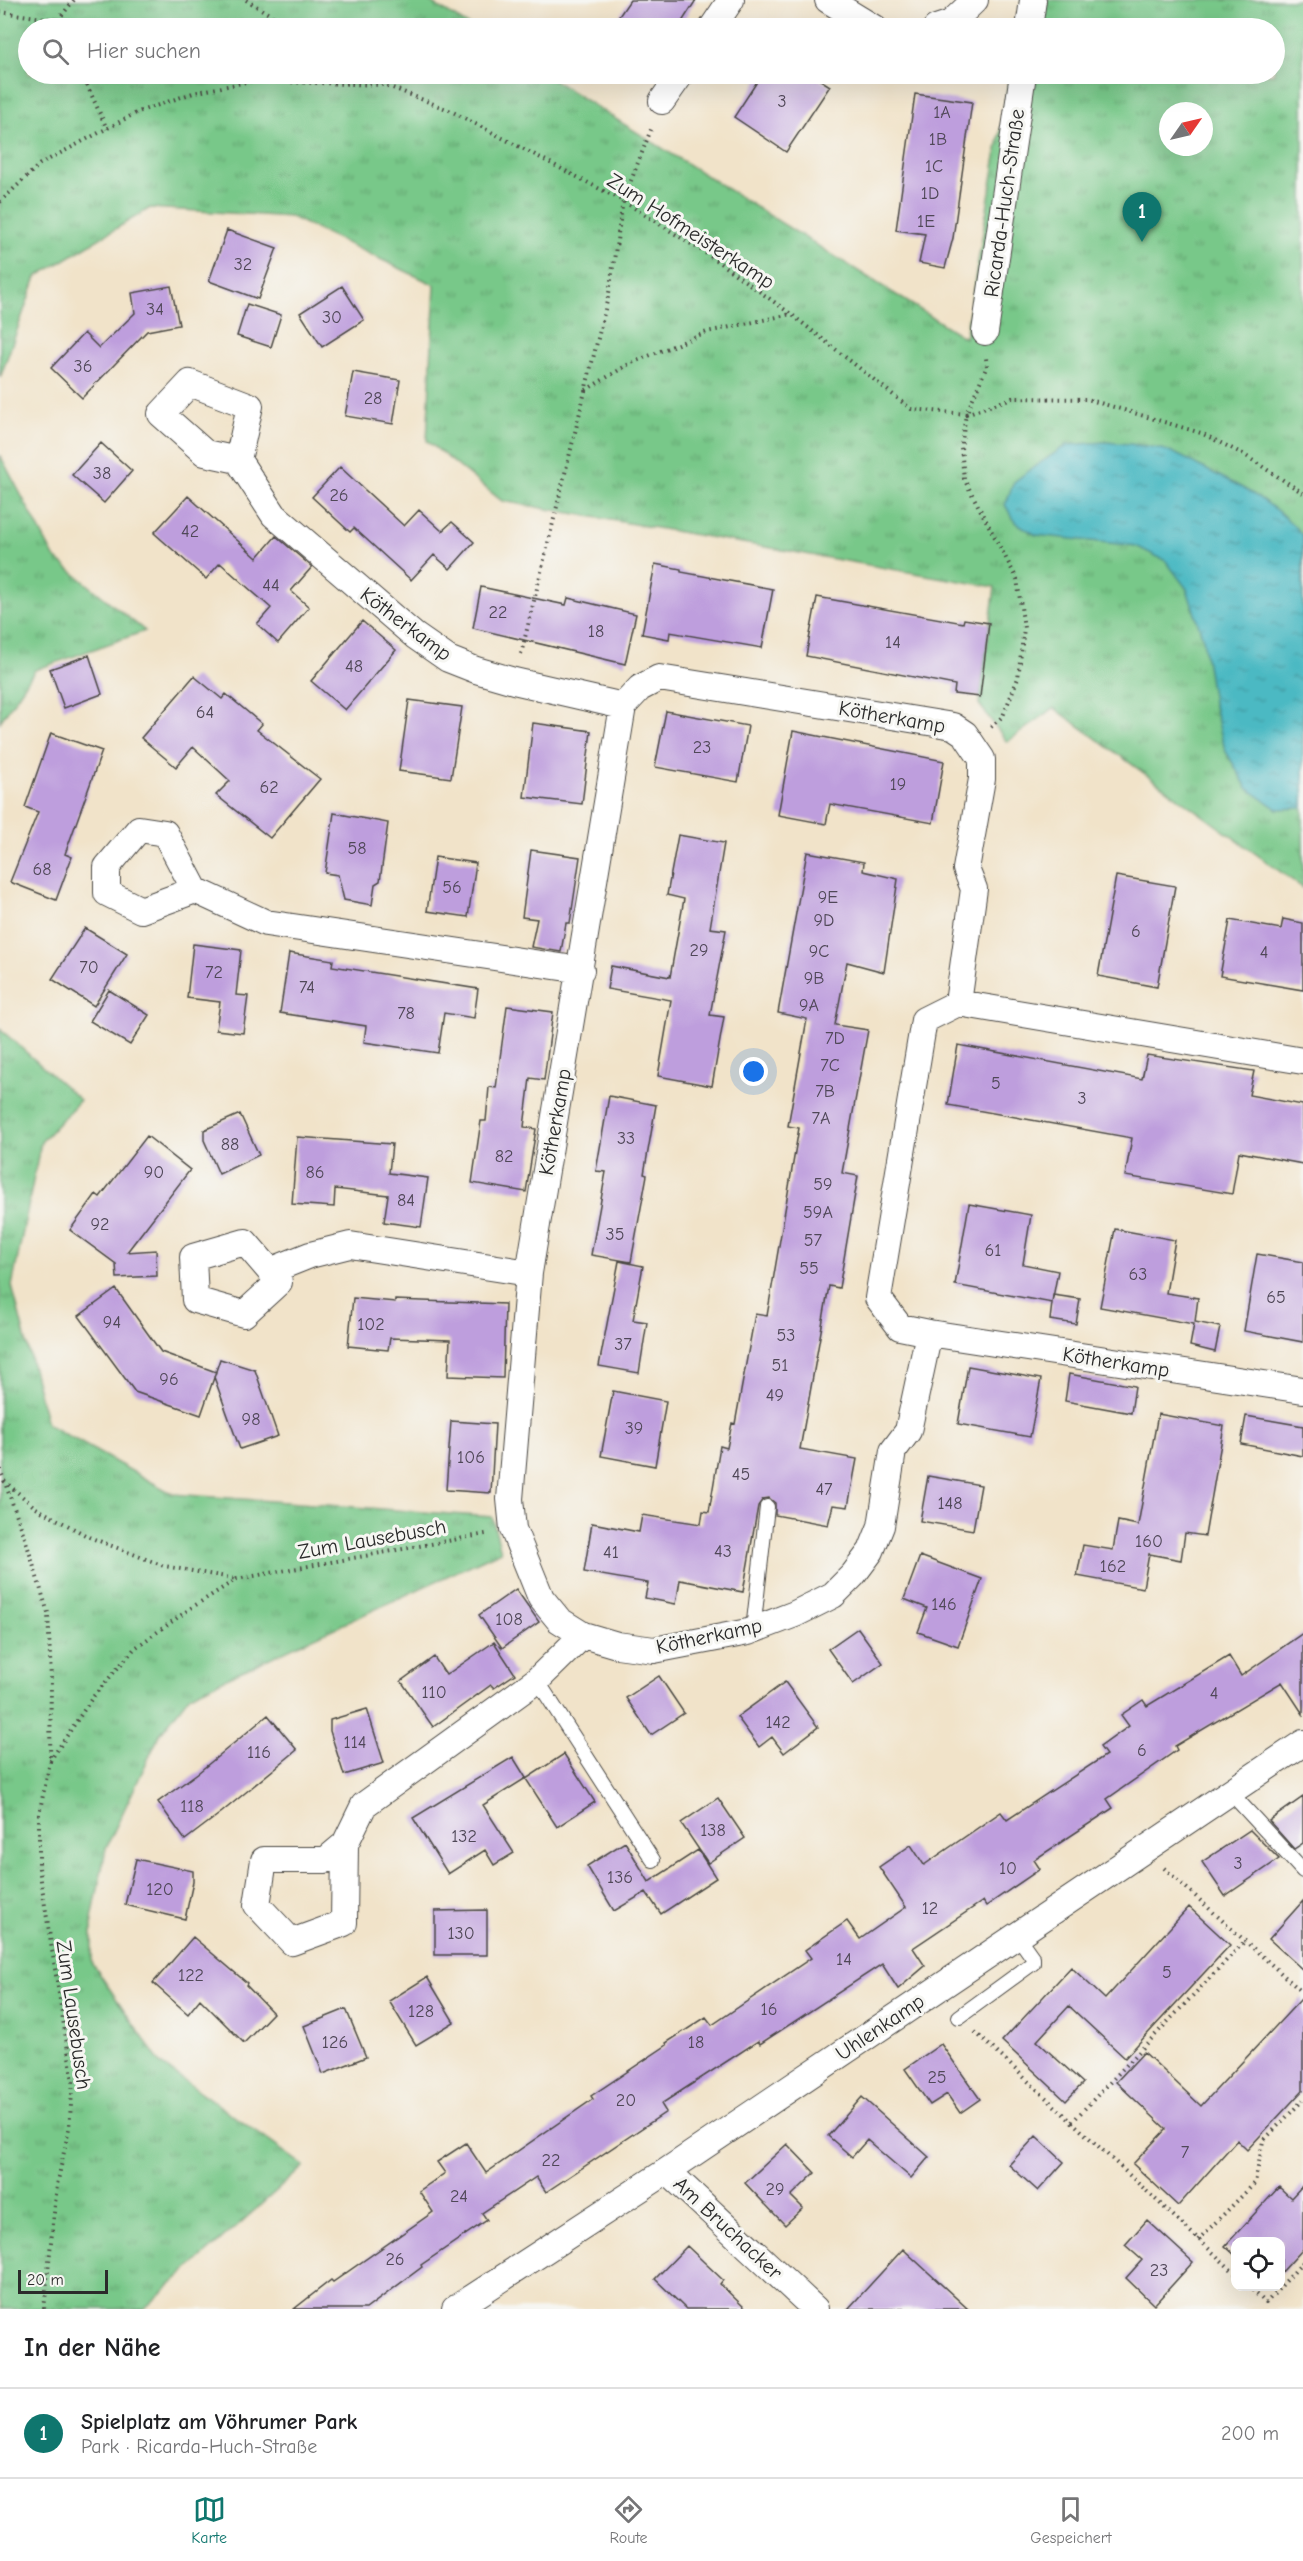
<!DOCTYPE html>
<html lang="de">
<head>
<meta charset="utf-8">
<style>
	:root { --surface:#fff; --page:#f2f2f2; --text:#202124; --muted:#757577; --line:#e0e0e0; --accent:#0f766e }
	body { margin:0; font-family:"Comic Neue",sans-serif; background:var(--page); color:var(--text) }
	.controls { position:absolute; right:18px; bottom:18px; display:grid; overflow:hidden; border-radius:12px; box-shadow:0 6px 24px #0002 }
	.controls button { width:54px; height:54px; display:grid; place-items:center; padding:0; border:0; border-bottom:2px solid var(--line); background:var(--surface); color:var(--text); font:30px sans-serif }
	.compass { position:absolute; left:1159px; top:102px; width:54px; height:54px; border-radius:50%; background:var(--surface); box-shadow:0 6px 24px #0002; rotate:56deg }
	.scale { position:absolute; left:18px; bottom:15px; width:90px; box-sizing:border-box; padding-left:6px; border:3px solid #2b2b2b; border-top:0; font-size:16px; line-height:21px; white-space:nowrap; color:#2b2b2b; -webkit-text-stroke:4px #f6f6f2; paint-order:stroke }
	.you { position:absolute; left:754px; top:1072px; width:21px; height:21px; margin:-15px; border:4px solid #fff; border-radius:50%; background:#1a73e8; box-shadow:0 0 0 9px #1a73e833 }
	.badge { display:grid; place-items:center; width:39px; height:39px; border-radius:50%; background:var(--accent); color:#fff; font-size:20px; font-weight:700 }
	.pin { position:absolute; translate:-50% -50px; filter:drop-shadow(0 2px 3px #0008) }
	.pin::after { content:''; position:absolute; top:32px; width:21px; height:18px; background:inherit; clip-path:polygon(0 0,100% 0,50% 100%) }
	.list { margin:0; padding:0; list-style:none }
	h2 { display:flex; justify-content:space-between; align-items:center; height:78px; margin:0; padding:0 24px; font-size:26px }
	h2 small { font-size:20px; font-weight:400; color:var(--muted) }
	.list li { display:grid; grid-template-columns:39px 1fr auto; gap:18px; align-items:center; box-sizing:border-box; height:90px; padding:0 24px; border-top:2px solid var(--line) }
	.list b { display:block; font-size:22px; white-space:nowrap }
	.list p { margin:0; font-size:20px; white-space:nowrap; color:var(--muted) }
	.list em { font-size:20px; font-style:normal; color:var(--muted) }
	.icon { flex:none; width:33px; height:33px; fill:none; stroke:currentColor; stroke-width:2; stroke-linecap:round; stroke-linejoin:round }
	.map { position:relative; flex:none; width:1303px; height:2309px; overflow:hidden }
	.search { position:absolute; background:var(--surface); box-shadow:0 6px 24px #0002; left:18px; right:18px; top:18px; height:66px; display:flex; align-items:center; gap:15px; box-sizing:border-box; padding:0 21px; border-radius:33px; color:var(--muted); font-size:22px }
	.sheet { height:168px; background:var(--surface) }
	nav { display:flex; justify-content:space-around; align-items:center; box-sizing:border-box; height:84px; border-top:2px solid var(--line); background:var(--surface); font-size:16px; color:var(--muted) }
	nav a { display:grid; justify-items:center; gap:3px }
	nav .on { color:var(--accent) }
	.map>svg:first-child { display:block }
	.grass { fill:url(#grass-tufts); stroke:#527a5a; stroke-width:1.5; fill-rule:evenodd }
	.water { fill:url(#water-ripples); stroke:#3b7277; stroke-width:1.5 }
	.building { fill:#be9edd }
	.lines { fill:none; stroke-linecap:round; stroke-linejoin:round }
	.service-casing { stroke:#494743; stroke-width:16 }
	.minor-casing { stroke:#494743; stroke-width:28 }
	.path { stroke:#494743; stroke-width:4; stroke-dasharray:1.5 4.5; stroke-linecap:butt }
	.service { stroke:#fff; stroke-width:14 }
	.minor { stroke:#fff; stroke-width:26 }
	.labels { text-anchor:middle; dominant-baseline:central; stroke-width:6; stroke-linejoin:round; paint-order:stroke }
	.number-label { font-size:18px; fill:#504858 }
	.street-label { font-size:21px; fill:#2b2b2b; stroke:#f6f6f2 }
</style>
</head>
<body>
<div class="map">
<svg width="1303" height="2309" viewBox="0 0 1303 2309">
	<defs>
		<pattern id="grass-tufts" width="24" height="20" patternUnits="userSpaceOnUse" patternTransform="scale(1.5)"><rect width="24" height="20" fill="#78c889"/><path d="M3 7l-1-3M5 7V3M7 7l1-3M15 17l-1-3M17 17v-4M19 17l1-3" fill="none" stroke="#63a370"/></pattern>
		<pattern id="water-ripples" width="26" height="14" patternUnits="userSpaceOnUse" patternTransform="scale(1.5)"><rect width="26" height="14" fill="#4bb9c3"/><path d="M2 4q2-2 4 0t4 0M15 11q2-2 4 0t4 0" fill="none" stroke="#3f979f"/></pattern>
	</defs>
	<rect width="100%" height="100%" fill="#f6f6f2"/>
	<filter id="ink" filterUnits="userSpaceOnUse"><feTurbulence type="fractalNoise" baseFrequency=".0167" numOctaves="2"/><feDisplacementMap in="SourceGraphic" scale="12" xChannelSelector="R" yChannelSelector="G"/><feConvolveMatrix kernelMatrix="1 2 1 2 8 2 1 2 1" color-interpolation-filters="sRGB"/></filter>
	<filter id="wash" filterUnits="userSpaceOnUse"><feTurbulence type="fractalNoise" baseFrequency=".008" numOctaves="4" result="noise"/><feDisplacementMap in="SourceGraphic" scale="24" xChannelSelector="R" yChannelSelector="G"/><feGaussianBlur stdDeviation="1.35" result="paint"/><feColorMatrix in="noise" values="0 0 0 0 0 0 0 0 0 0 0 0 0 0 0 0 0 1.4 0 .05"/><feComposite in="paint" operator="in"/></filter>
	<g filter="url(#wash)">
		<rect width="100%" height="100%" fill="#f1e3c9"/>
		<!-- grass -->
		<path class="grass" d="M0,0H427L473,28H28V74H544L965,338L1010,74H1274V28H1018L1022,0H1303V888L1054,708L1007,742L979,704L995,587L502,501L427,441L435,285L291,217L150,208L36,277L0,378ZM1168,111H1204V147H1168Z
			M0,455L54,557L145,631L35,670L0,722Z
			M0,1029L80,1100L41,1142L12,1286L47,1424L173,1494L492,1517L501,1551L190,1695L160,1734L106,1848L92,1919V1963L161,2064L304,2166L144,2309H2L0,2287Z"/>
		<!-- water -->
		<path class="water" d="M1105,442C1125,444 1146,444 1165,450C1177,453 1188,460 1199,466C1236,484 1277,503 1303,536V808L1277,809L1247,788L1225,750L1213,702L1203,639L1187,589L1166,561L1136,546L1036,535L1015,522L1005,505L1014,482L1031,469L1067,445Z"/>
		<g id="blocks">
			<!-- building -->
			<path class="building" d="M630,0H696L678,28H611Z
				M762,74H811L830,86L786,152L734,117Z
				M915,94L972,102L953,238L945,268L919,263L925,234L896,230Z
				M227,230L277,248L258,299L209,281Z
				M171,286L179,325L147,331L82,398L51,368L84,333L99,348L135,313L132,293Z
				M342,286L364,320L322,347L300,313Z
				M247,304L281,315L271,347L237,336Z
				M353,372L400,380L393,424L345,416Z
				M101,443L132,471L104,503L72,475Z
				M340,467L404,526L419,510L442,531L452,522L474,542L450,569L434,555L411,580L354,528L350,532L312,497Z
				M188,496L257,558L276,536L312,567L291,591L309,607L278,643L257,624L271,608L220,563L206,579L154,533Z
				M655,564L681,569V572L773,589L762,648L670,632L669,639L642,634Z
				M481,587L566,605L568,598L636,614L625,664L473,628Z
				M817,597L963,623L964,619L989,623L980,697L954,694L955,685L806,656Z
				M362,621L396,650L345,710L311,681Z
				M89,655L102,694L64,708L50,669Z
				M194,676L222,699L226,694L262,724L257,730L320,779L270,838L216,795L230,781L193,747L176,767L141,738Z
				M409,700L462,707L451,778L399,771Z
				M666,711L748,726L738,782L655,767Z
				M533,723L591,731L582,804L524,797Z
				M793,731L944,761L933,823L830,804L826,824L778,815Z
				M51,733L102,751L65,854L72,857L56,900L10,882L38,812L25,807Z
				M334,813L388,823L380,881L375,884L372,905L344,900L338,875L325,873Z
				M678,835L724,843L710,928L726,930L710,1015L724,1017L712,1086L658,1076L671,1000L607,989L611,966L670,977L684,899L667,895Z
				M531,850L580,857L570,923H566L561,952L531,947L537,919L522,917Z
				M807,852L864,862L863,871L898,879L884,972L847,962L835,1025L868,1030L842,1173L858,1176L839,1288L829,1286L800,1449L857,1459L848,1507L833,1505L828,1525L775,1515V1503L769,1498L763,1499L758,1506L743,1592L680,1580L676,1604L645,1598L648,1583L584,1572L592,1523L639,1532L642,1515L701,1524L703,1511L709,1512L720,1446L727,1448L732,1423L735,1424L755,1314L767,1316L799,1128L788,1126L807,1019L778,1013Z
				M435,857L476,863L468,917L427,911Z
				M1116,876L1175,886L1157,987L1098,976Z
				M1283,919L1303,923V990L1220,976L1230,920L1281,929Z
				M85,928L127,954L94,1006L52,979Z
				M193,944L241,950L236,995L248,996L243,1033L216,1030L220,1002L187,998Z
				M289,953L333,960L332,966L478,989L474,1018L444,1013L438,1053L364,1042L366,1026L280,1013Z
				M109,990L149,1015L130,1045L90,1021Z
				M507,1006L553,1012L544,1080L530,1078L524,1127L536,1129L526,1192L472,1183L481,1121H486L489,1087L496,1088Z
				M958,1045L1142,1079L1147,1055L1254,1071L1249,1095L1303,1105V1164L1239,1152L1232,1194L1125,1176L1132,1138L948,1105Z
				M609,1096L656,1105L644,1174L647,1175L631,1262L591,1255L606,1172L596,1171Z
				M240,1114L259,1155L219,1174L204,1140V1130Z
				M147,1136L190,1170L127,1252L156,1250L157,1276L117,1278L116,1264L70,1230L96,1194L100,1197Z
				M297,1137L392,1144L389,1173L428,1178L421,1227L384,1222L388,1195L335,1189L334,1207L292,1204Z
				M969,1204L1031,1215L1023,1264L1058,1271L1052,1303L955,1285Z
				M1115,1229L1175,1240L1166,1293L1198,1298L1195,1322L1220,1327L1215,1352L1190,1346L1194,1324L1100,1307Z
				M1257,1254L1303,1262V1342L1244,1331Z
				M619,1261L643,1266L633,1320L647,1322L639,1373L599,1366Z
				M116,1289L161,1352L216,1372L201,1415L135,1392L79,1316Z
				M1053,1295L1080,1299L1076,1324L1050,1320Z
				M353,1298L395,1302V1300L505,1304L503,1378L448,1376L450,1340L390,1338L388,1350L348,1346Z
				M220,1359L255,1370L278,1436L240,1449L214,1377Z
				M968,1366L1041,1379L1030,1437L958,1424Z
				M1069,1374L1135,1386L1131,1413L1065,1401Z
				M613,1391L666,1401L655,1466L601,1456Z
				M1158,1414L1224,1426L1205,1536L1185,1533L1181,1560L1149,1554L1143,1588L1077,1576L1083,1545L1113,1550L1118,1521L1138,1525Z
				M1246,1416L1303,1426V1456L1241,1444Z
				M451,1421L495,1424L491,1493L446,1490Z
				M928,1476L981,1485L973,1530L920,1521Z
				M920,1556L982,1579L958,1646L918,1632L927,1608L904,1599Z
				M516,1589L539,1622L502,1648L479,1615Z
				M858,1628L883,1663L853,1684L828,1649Z
				M1303,1633V1714L1282,1682L1175,1746L1177,1750L1107,1799L1113,1808L1034,1860L1040,1869L986,1906L983,1901L913,1948L925,1966L898,1989L882,1964L760,2044L758,2041L661,2104L666,2112L546,2192L536,2177L482,2213L487,2220L421,2265L422,2267L366,2309H294L331,2280L333,2282L433,2212L419,2191L445,2173L437,2162L466,2143L486,2173L593,2099L591,2096L667,2045L666,2043L706,2017L712,2025L811,1958L805,1950L847,1921L860,1939L906,1907L879,1867L911,1845L924,1865L1001,1812L1007,1820L1106,1755L1100,1747L1129,1726L1121,1715L1143,1700L1147,1706L1229,1656L1241,1676Z
				M494,1642L515,1674L494,1688L491,1685L433,1727L401,1681L434,1657L446,1675Z
				M659,1676L684,1713L651,1735L626,1698Z
				M785,1682L818,1727L784,1753L772,1737L759,1747L737,1717Z
				M367,1709L384,1763L344,1775L330,1731V1720Z
				M268,1715L297,1750L222,1812L185,1840L158,1802L199,1772Z
				M564,1754L595,1802L557,1827L526,1779Z
				M513,1757L526,1778L483,1805L514,1853L494,1865L485,1850L448,1874L413,1818Z
				M1303,1797V1843L1294,1849L1269,1821Z
				M718,1798L745,1838L708,1863L681,1823Z
				M1250,1830L1279,1859L1225,1896L1202,1862Z
				M625,1842L649,1882L698,1850L716,1878L661,1914L646,1892L614,1911L587,1866Z
				M136,1859L193,1871V1882L185,1919L125,1905Z
				M1303,1901V1970L1269,1939Z
				M1189,1907L1230,1945L1125,2058L1069,2006L1037,2041L1083,2083L1066,2101L1002,2041L1071,1967L1105,1999Z
				M487,1910V1955H435V1911Z
				M193,1937L247,1983L246,1985L273,2013L244,2043L200,1999L188,2014L153,1983Z
				M427,1977L454,2022L416,2045L389,2001Z
				M1303,1997V2090L1247,2150L1237,2140L1178,2206L1133,2164L1166,2129L1116,2082L1144,2052L1201,2106Z
				M346,2009L366,2057L323,2074L304,2026Z
				M941,2044L980,2099L960,2113L947,2094L930,2105L905,2069Z
				M862,2097L929,2157L911,2178L867,2140L852,2157L828,2136Z
				M1036,2136L1064,2162L1038,2191L1009,2165Z
				M787,2144L815,2173L791,2196L803,2208L785,2225L745,2183Z
				M1303,2185V2249L1281,2273V2241H1236V2256L1225,2246L1279,2187L1291,2198Z
				M1147,2220L1193,2262L1154,2305L1126,2278L1142,2260L1125,2245Z
				M687,2246L723,2280L720,2284L746,2309H686L655,2279Z
				M903,2249L968,2309H848Z"/>
		</g>
	</g>
	<g filter="url(#ink)">
		<use href="#blocks" fill-opacity="0" stroke="#494743" stroke-width="1.5"/>
		<g class="lines">
			<defs>
				<path id="service" d="M753,1630L767,1507
					M537,1680L653,1860
					M1230,1792L1303,1871
					M959,2017L1033,1963V1958L1016,1934"/>
				<path id="minor" d="M828,0L874,28
					M712,28L731,0
					M936,28L951,23L975,0
					M1029,28L1033,0
					M662,101L681,74
					M985,332L1023,74
					M238,460L205,453L161,414L190,383L250,406L238,460L274,515L415,636L448,659L476,670L514,681L623,706
					M195,890L141,910L107,893V867L139,829L165,833L195,890L266,923L581,970
					M1303,1061L958,1003L974,889L966,869L982,779V759L965,734L953,726L659,678L640,688L623,706L529,1273L510,1499L513,1529L541,1598L559,1620L583,1635L617,1645L654,1650L748,1632L795,1614L833,1595L853,1575L871,1551L881,1526L893,1451L908,1431L929,1333L1303,1390
					M270,1271L279,1282L244,1314L195,1300L193,1257L245,1242L270,1271L310,1255L350,1245L529,1273
					M929,1333L900,1327L878,1298L924,1020L958,1003
					M345,1844L344,1923L292,1942L257,1905L264,1860H326L345,1844L364,1805L537,1680L583,1635
					M667,2171L815,2309
					M455,2309L667,2171L1303,1743"/>
			</defs>
			<!-- service casing -->
			<use href="#service" class="service-casing"/>
			<!-- minor casing -->
			<use href="#minor" class="minor-casing"/>
			<!-- path -->
			<path class="path" d="M246,0L292,28
				M0,12L58,20L62,28
				M58,20L74,0
				M82,74L107,129
				M366,74L384,84
				M0,202L40,164L138,112L193,93L251,81L385,85L449,110L623,201L710,256L791,314L911,409L966,414L987,366L986,358
				M586,390L629,364L707,332L791,314
				M521,654L609,293L623,201L652,127
				M991,727L1003,716L1018,678L1024,628L1017,579L964,479L961,447L966,414L1012,398L1087,399L1201,433L1243,454L1303,493
				M0,1469L25,1538L48,1613L51,1679L50,1762L39,1814V1868L73,2082L69,2128L57,2185L44,2309
				M4,1481L36,1508L89,1537L164,1566L237,1579
				M50,1761L92,1698L135,1648L191,1608L237,1579L486,1534
				M1164,1868L1303,1993
				M975,2032L1236,2274
				M1072,2122L1245,1941
				M1198,2240L1255,2183L1263,2141L1303,2100
				M1248,2286L1266,2303L1303,2262"/>
			<!-- service -->
			<use href="#service" class="service"/>
			<!-- minor -->
			<use href="#minor" class="minor"/>
		</g>
	</g>
	<g class="labels">
		<!-- number labels -->
		<g class="number-label">
			<text x="782" y="101">3</text>
			<text x="942" y="112">1A</text>
			<text x="938" y="139">1B</text>
			<text x="934" y="166">1C</text>
			<text x="930" y="193">1D</text>
			<text x="926" y="221">1E</text>
			<text x="243" y="264">32</text>
			<text x="155" y="309">34</text>
			<text x="332" y="317">30</text>
			<text x="83" y="366">36</text>
			<text x="373" y="398">28</text>
			<text x="102" y="473">38</text>
			<text x="339" y="495">26</text>
			<text x="190" y="531">42</text>
			<text x="271" y="585">44</text>
			<text x="498" y="612">22</text>
			<text x="596" y="631">18</text>
			<text x="893" y="642">14</text>
			<text x="354" y="666">48</text>
			<text x="205" y="712">64</text>
			<text x="702" y="747">23</text>
			<text x="898" y="784">19</text>
			<text x="269" y="787">62</text>
			<text x="357" y="848">58</text>
			<text x="42" y="869">68</text>
			<text x="452" y="887">56</text>
			<text x="828" y="897">9E</text>
			<text x="824" y="920">9D</text>
			<text x="1136" y="931">6</text>
			<text x="699" y="950">29</text>
			<text x="819" y="951">9C</text>
			<text x="1264" y="952">4</text>
			<text x="89" y="967">70</text>
			<text x="214" y="972">72</text>
			<text x="814" y="978">9B</text>
			<text x="307" y="987">74</text>
			<text x="809" y="1005">9A</text>
			<text x="406" y="1013">78</text>
			<text x="835" y="1038">7D</text>
			<text x="830" y="1065">7C</text>
			<text x="996" y="1083">5</text>
			<text x="825" y="1091">7B</text>
			<text x="1082" y="1098">3</text>
			<text x="821" y="1118">7A</text>
			<text x="626" y="1138">33</text>
			<text x="230" y="1144">88</text>
			<text x="504" y="1156">82</text>
			<text x="154" y="1172">90</text>
			<text x="315" y="1172">86</text>
			<text x="823" y="1184">59</text>
			<text x="406" y="1200">84</text>
			<text x="818" y="1212">59A</text>
			<text x="100" y="1224">92</text>
			<text x="615" y="1234">35</text>
			<text x="813" y="1240">57</text>
			<text x="993" y="1250">61</text>
			<text x="809" y="1268">55</text>
			<text x="1138" y="1274">63</text>
			<text x="1276" y="1297">65</text>
			<text x="112" y="1322">94</text>
			<text x="371" y="1324">102</text>
			<text x="786" y="1335">53</text>
			<text x="623" y="1344">37</text>
			<text x="780" y="1365">51</text>
			<text x="169" y="1379">96</text>
			<text x="775" y="1395">49</text>
			<text x="251" y="1419">98</text>
			<text x="634" y="1428">39</text>
			<text x="471" y="1457">106</text>
			<text x="741" y="1474">45</text>
			<text x="824" y="1489">47</text>
			<text x="950" y="1503">148</text>
			<text x="1149" y="1541">160</text>
			<text x="723" y="1551">43</text>
			<text x="611" y="1552">41</text>
			<text x="1113" y="1566">162</text>
			<text x="944" y="1604">146</text>
			<text x="509" y="1619">108</text>
			<text x="434" y="1692">110</text>
			<text x="1214" y="1693">4</text>
			<text x="778" y="1722">142</text>
			<text x="355" y="1742">114</text>
			<text x="1142" y="1750">6</text>
			<text x="259" y="1752">116</text>
			<text x="192" y="1806">118</text>
			<text x="713" y="1830">138</text>
			<text x="464" y="1836">132</text>
			<text x="1238" y="1863">3</text>
			<text x="1008" y="1868">10</text>
			<text x="620" y="1877">136</text>
			<text x="160" y="1889">120</text>
			<text x="930" y="1908">12</text>
			<text x="461" y="1933">130</text>
			<text x="844" y="1959">14</text>
			<text x="1167" y="1972">5</text>
			<text x="191" y="1975">122</text>
			<text x="769" y="2009">16</text>
			<text x="421" y="2011">128</text>
			<text x="335" y="2042">126</text>
			<text x="696" y="2042">18</text>
			<text x="937" y="2077">25</text>
			<text x="626" y="2100">20</text>
			<text x="1185" y="2152">7</text>
			<text x="551" y="2160">22</text>
			<text x="775" y="2189">29</text>
			<text x="459" y="2196">24</text>
			<text x="395" y="2259">26</text>
			<text x="1159" y="2270">23</text>
		</g>
		<!-- street labels -->
		<g class="street-label">
			<text transform="translate(1004 203) rotate(-82)">Ricarda-Huch-Straße</text>
			<text transform="translate(691 231) rotate(33)">Zum Hofmeisterkamp</text>
			<text transform="translate(406 624) rotate(37)">Kötherkamp</text>
			<text transform="translate(892 717) rotate(10)">Kötherkamp</text>
			<text transform="translate(555 1122) rotate(-80)">Kötherkamp</text>
			<text transform="translate(1116 1362) rotate(9)">Kötherkamp</text>
			<text transform="translate(372 1539) rotate(-10)">Zum Lausebusch</text>
			<text transform="translate(709 1636) rotate(-12)">Kötherkamp</text>
			<text transform="translate(74 2015) rotate(82)">Zum Lausebusch</text>
			<text transform="translate(880 2027) rotate(-34)">Uhlenkamp</text>
			<text transform="translate(728 2228) rotate(43)">Am Bruchacker</text>
		</g>
	</g>
</svg>
<div class="controls">
<button><svg class="icon" aria-label="locate" viewBox="0 0 24 24"><circle cx="12" cy="12" r="6"/><path d="M12 2v4M12 18v4M2 12h4M18 12h4"/></svg></button>
</div>
<svg class="compass" viewBox="-18 -18 36 36"><path d="M0-13l5 13h-10z" fill="#e53935"/><path d="M0 13l5-13h-10z" fill="#757577"/></svg>
<div class="scale">20 m</div>
<div class="you"></div>
<div class="pin badge" style="left:1142px;top:242px">1</div>
<div class="search"><svg class="icon" aria-label="search" viewBox="0 0 24 24"><circle cx="10" cy="10" r="6"/><path d="M15 15l6 6"/></svg>Hier suchen</div>
</div>
<section class="sheet">
<h2>In der Nähe<small></small></h2>
<ul class="list">
<li><span class="badge">1</span><div><b>Spielplatz am Vöhrumer Park</b><p>Park · Ricarda-Huch-Straße</p></div><em>200 m</em></li>
</ul>
</section>
<nav>
<a class="on"><svg class="icon" aria-label="map" viewBox="0 0 24 24"><path d="M3 6l6-2 6 2 6-2v14l-6 2-6-2-6 2zM9 4v14M15 6v14"/></svg>Karte</a>
<a><svg class="icon" aria-label="directions" viewBox="0 0 24 24"><path d="M12 3l9 9-9 9-9-9zM9 14v-3h6M13 9l2 2-2 2"/></svg>Route</a>
<a><svg class="icon" aria-label="saved" viewBox="0 0 24 24"><path d="M7 4h10v16l-5-4-5 4z"/></svg>Gespeichert</a>
</nav>
</body>
</html>
